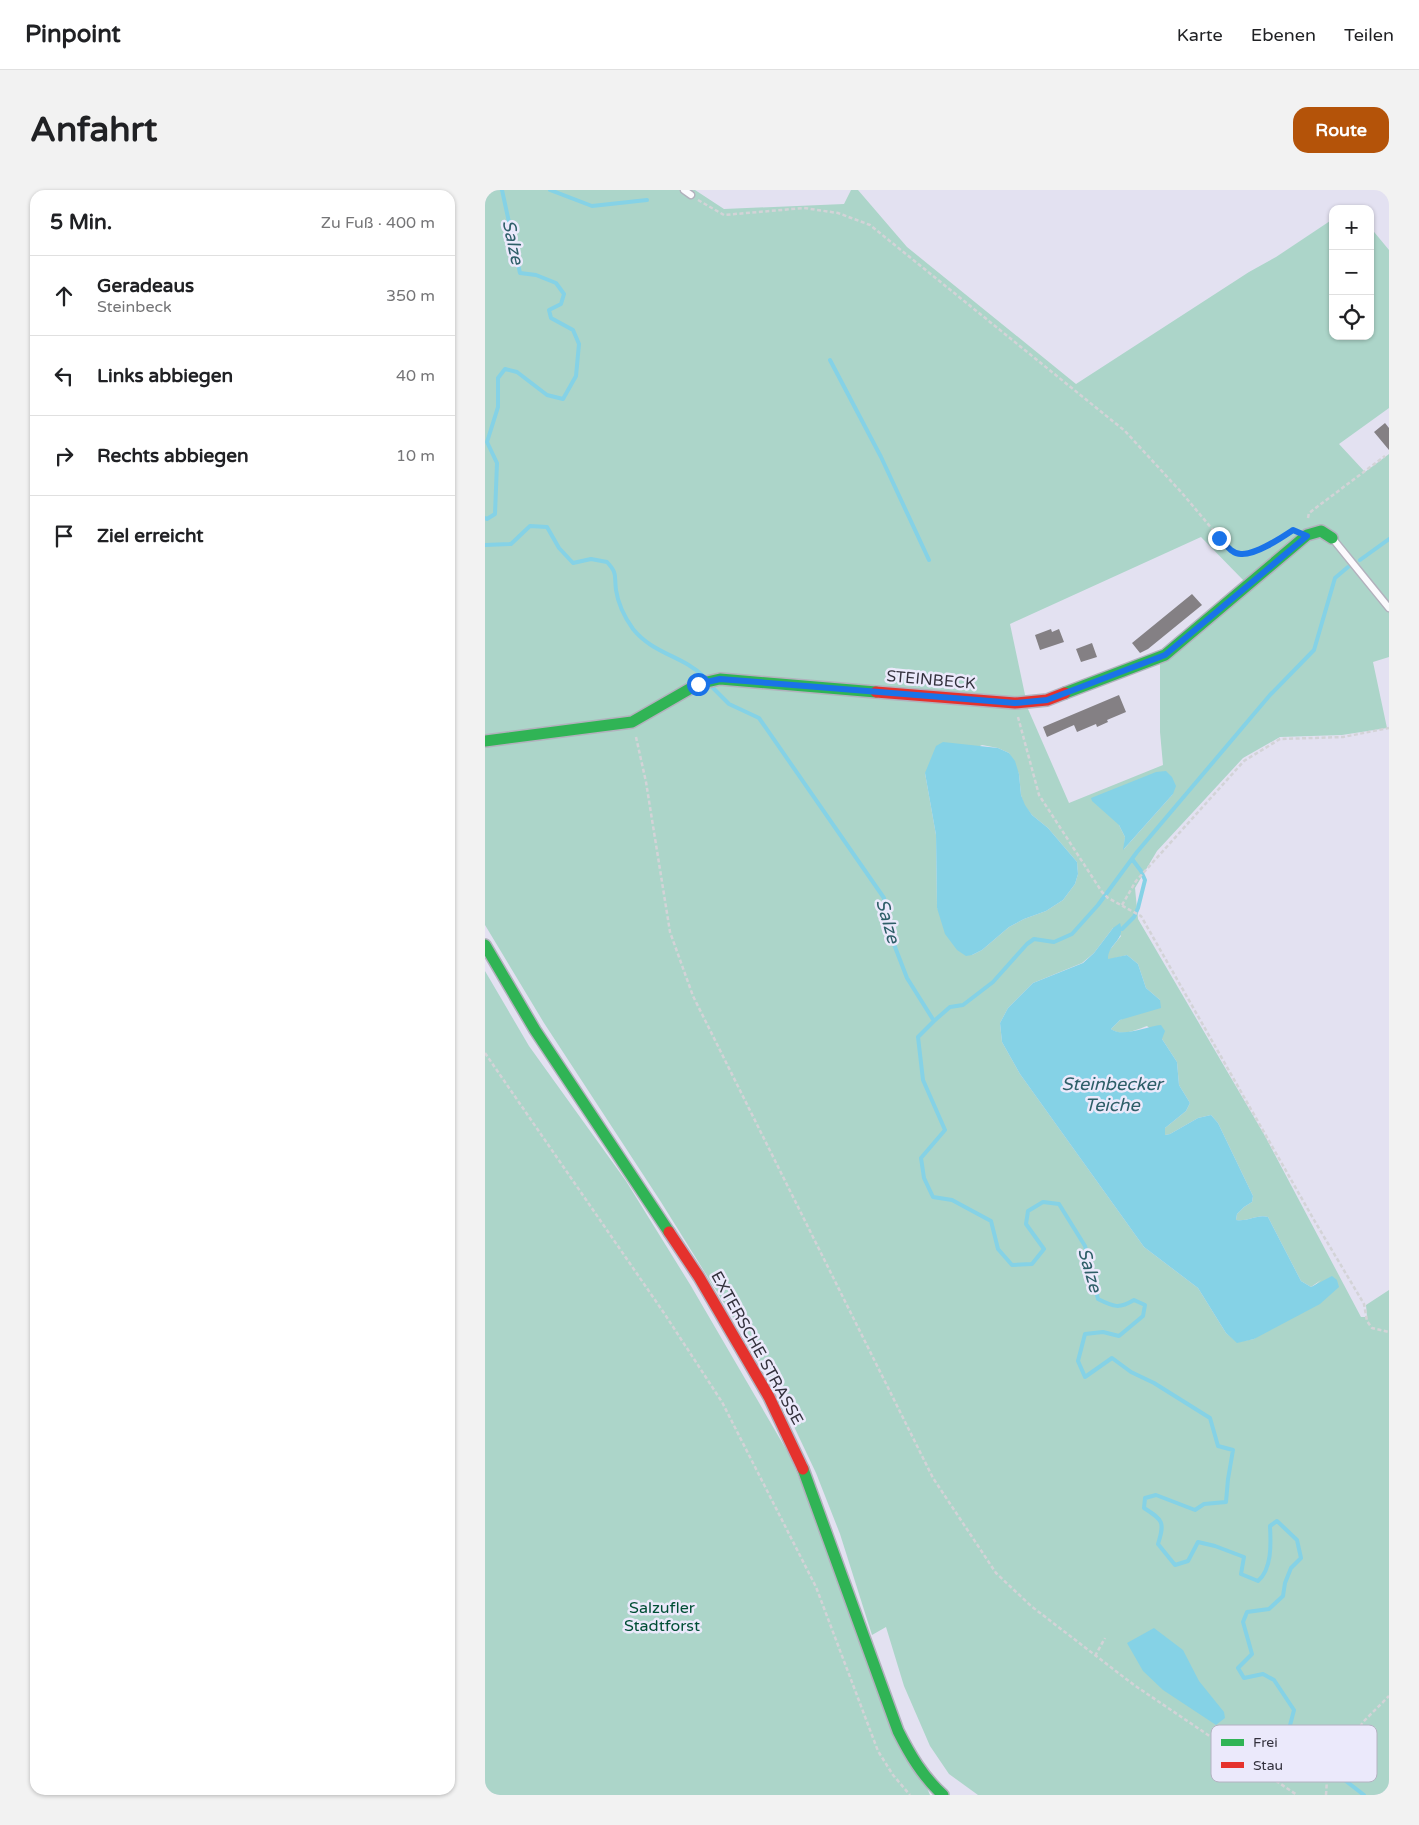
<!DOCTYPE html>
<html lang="de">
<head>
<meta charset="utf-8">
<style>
	:root { --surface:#fff; --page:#f2f2f2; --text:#202124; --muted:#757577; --line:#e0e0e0; --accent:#b45309 }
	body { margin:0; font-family:"Varela Round",sans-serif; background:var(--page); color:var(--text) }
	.controls { position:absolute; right:15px; top:15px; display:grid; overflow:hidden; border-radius:10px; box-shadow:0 1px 4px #0004 }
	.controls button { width:45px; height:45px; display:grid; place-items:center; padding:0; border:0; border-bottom:1px solid var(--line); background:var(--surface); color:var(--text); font:25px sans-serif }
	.stop { position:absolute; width:15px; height:15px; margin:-11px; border:4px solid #1a73e8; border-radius:50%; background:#fff }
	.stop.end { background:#1a73e8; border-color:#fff; box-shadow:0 1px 5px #0008 }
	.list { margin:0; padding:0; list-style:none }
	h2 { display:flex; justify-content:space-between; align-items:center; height:65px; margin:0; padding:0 20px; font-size:21px }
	h2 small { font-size:16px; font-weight:400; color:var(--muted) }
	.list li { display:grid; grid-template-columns:32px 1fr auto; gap:15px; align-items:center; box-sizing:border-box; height:80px; padding:0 20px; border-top:1px solid var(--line) }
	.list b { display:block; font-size:19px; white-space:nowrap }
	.list p { margin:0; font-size:16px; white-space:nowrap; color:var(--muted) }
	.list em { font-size:16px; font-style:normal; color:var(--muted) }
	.icon { flex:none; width:28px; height:28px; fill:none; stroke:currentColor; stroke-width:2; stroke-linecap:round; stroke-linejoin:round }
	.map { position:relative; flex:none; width:904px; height:1605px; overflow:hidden; border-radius:15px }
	header { display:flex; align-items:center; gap:30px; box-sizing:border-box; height:70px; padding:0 25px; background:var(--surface); border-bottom:1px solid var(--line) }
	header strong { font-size:24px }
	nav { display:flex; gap:28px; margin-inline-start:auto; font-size:18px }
	.intro { display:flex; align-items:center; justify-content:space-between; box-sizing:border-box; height:120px; padding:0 30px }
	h1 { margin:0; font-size:35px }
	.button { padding:12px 22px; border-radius:15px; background:var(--accent); color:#fff; font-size:18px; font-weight:700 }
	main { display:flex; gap:30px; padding:0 30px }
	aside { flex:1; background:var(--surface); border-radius:15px; box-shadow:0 1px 4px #0004 }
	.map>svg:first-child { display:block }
	.green { fill:#acd5c9; fill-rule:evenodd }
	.water { fill:#85d2e6 }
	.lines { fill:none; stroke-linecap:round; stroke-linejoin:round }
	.stream { stroke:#85d2e6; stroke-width:4 }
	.building { fill:#848084 }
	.lane-casing { stroke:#b2b1bd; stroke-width:9 }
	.fast-casing { stroke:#b2b1bd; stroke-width:14 }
	.jam-casing { stroke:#b2b1bd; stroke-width:14 }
	.path { stroke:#d3d3d7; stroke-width:2.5; stroke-dasharray:4 2.5; stroke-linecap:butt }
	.lane { stroke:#fbfafd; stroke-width:6 }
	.fast { stroke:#30b455; stroke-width:11 }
	.jam { stroke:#e5322d; stroke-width:11 }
	.route { stroke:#1a73e8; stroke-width:6 }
	.labels { text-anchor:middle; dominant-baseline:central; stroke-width:5; stroke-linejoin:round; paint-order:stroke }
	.street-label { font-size:16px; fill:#33313d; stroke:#ebe9fb }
	.park-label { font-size:16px; fill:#004e35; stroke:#ebe9fb }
	.water-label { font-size:18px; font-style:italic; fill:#2e5e68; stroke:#ebe9fb }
	.key { fill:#ebe9fb; stroke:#b4b2c2; stroke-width:1 }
	.key-label { font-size:14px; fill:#33313d }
</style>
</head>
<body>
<header>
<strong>Pinpoint</strong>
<nav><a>Karte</a><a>Ebenen</a><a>Teilen</a></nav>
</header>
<div class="intro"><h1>Anfahrt</h1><a class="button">Route</a></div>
<main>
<aside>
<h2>5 Min.<small>Zu Fuß · 400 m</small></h2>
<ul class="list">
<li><svg class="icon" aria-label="ahead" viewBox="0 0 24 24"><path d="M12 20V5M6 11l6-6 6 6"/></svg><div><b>Geradeaus</b><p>Steinbeck</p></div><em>350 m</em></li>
<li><svg class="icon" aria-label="left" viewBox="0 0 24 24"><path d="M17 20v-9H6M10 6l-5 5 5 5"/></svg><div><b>Links abbiegen</b></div><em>40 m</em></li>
<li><svg class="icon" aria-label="right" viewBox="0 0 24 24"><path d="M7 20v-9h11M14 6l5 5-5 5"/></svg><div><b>Rechts abbiegen</b></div><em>10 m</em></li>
<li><svg class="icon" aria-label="arrive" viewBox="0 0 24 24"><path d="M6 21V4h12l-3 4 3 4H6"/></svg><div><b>Ziel erreicht</b></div></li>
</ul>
</aside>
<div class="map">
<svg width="904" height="1605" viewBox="0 0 904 1605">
	<rect width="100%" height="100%" fill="#e3e1f1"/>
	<!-- green -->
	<path class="green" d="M0,0H210L239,19L359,14L366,0H373L422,57L591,194L764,82L791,67L848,29V146H885V37L904,60V218L854,254L880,282L904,264V467L888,472L902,538L857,545L795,547L758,568L672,661L650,698L653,729L780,946L876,1127H882L881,1115L904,1100V1605H493L464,1584L445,1556L419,1496L401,1437L387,1445L355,1344L331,1283L295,1207L252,1134L176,1012L59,833L0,735ZM716,347L760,392L675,472V542L678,575L584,613L543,519L525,434ZM497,555L513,558L524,563L534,584L536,605L539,615L547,625L563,638L592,672L593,684L590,694L578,710L561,721L539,729L524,737L497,760L487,765L452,718L451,645L440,583ZM688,604L639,659L640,647L634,635ZM628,738L636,746L623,762V770L642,765L653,774L661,798L675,810L635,830L626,839C636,847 651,840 662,836L677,849L692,872L694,895L705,913L701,921L680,938V945L685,944L713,928L726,925L733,933L768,1006L767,1012L759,1017L752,1024L751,1030C763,1032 772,1024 783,1027L816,1091L826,1097L836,1090L769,1149L752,1152L741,1143L713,1098L659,1057L535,884L517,852L515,833L523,818L548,793L597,773L609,763Z
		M0,781L44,856L141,991L206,1096L305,1266L445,1605H0Z"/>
	<!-- water -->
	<path class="water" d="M458,552L513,558L524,563L530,571L534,584L536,605L540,615L547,625L563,638L592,672L593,684L590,694L578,710L561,721L539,729L524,737L497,760L487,765L481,766L472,760L460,744L452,718L451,645L440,583L451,556Z
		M681,581L687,587L691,596L688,604L638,660L640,647L634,635L607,611L606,608L671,582Z
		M635,733C641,751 623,753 623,769L642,765L653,774L661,798L675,810L676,818L635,830L626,839C637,848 662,836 676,835L680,841L677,849L692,872L694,895L705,913L701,921L680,938V945L685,944L713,928L726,925L733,933L768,1006L767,1012L759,1017L752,1024L751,1030C763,1032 772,1024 783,1027L816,1091L826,1097L847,1086L852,1090L854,1097L835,1114L769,1149L752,1153L741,1143L713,1098L659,1057L535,884L517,852L515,833L523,818L548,793L598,773L609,763L628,738Z
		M669,1438L698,1460L714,1491L739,1522L740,1528L731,1535L678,1500L658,1481L642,1453Z"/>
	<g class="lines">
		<!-- stream -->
		<path class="stream" d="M65,0L107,16L162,10
			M345,170L396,267L444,370
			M0,328L2,329L10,324L12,273L2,252L13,217V188L20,179L32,182L62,205L78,209L91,186L94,154L88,140L66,128L64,120L76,114L79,104L71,93L51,85L35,83L17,0
			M0,355L26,354L45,336L62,337L74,358L88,373L106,369L122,372C133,384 129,385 131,400C133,413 140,428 148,439C168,464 198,466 218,486
			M875,370L904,349
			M227,497L244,514L274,528L399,708L405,744L422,788L449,831L433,847L438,890L460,940L436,968L439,988L448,1007L467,1010L506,1031L513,1059L527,1075L547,1074L559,1059L541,1034L543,1021L558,1012L574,1014L600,1056L613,1109C629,1117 634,1119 649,1110L660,1115L658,1126L634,1146L618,1142L600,1144L593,1171L600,1187L627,1168L646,1182L669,1193L725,1228L733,1256L748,1260L743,1289L741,1312L719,1314L710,1320L671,1305L660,1308L659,1318C678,1330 680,1332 673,1354L690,1375L703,1371L713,1352L730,1356L759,1367L756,1384L773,1391C787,1379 786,1354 785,1336L792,1331L812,1350L816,1368L806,1378L800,1393L798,1406L784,1419L762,1422L758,1432L767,1464L753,1478L759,1488L778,1484L789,1490L809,1520L802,1547L820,1560L827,1576L857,1588L879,1605
			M637,739L649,727L653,718L660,690L656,681L647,669
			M449,831L465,817L478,815L508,792L542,754L549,749L569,752L587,744L613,715L652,662L785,505L829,460L850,388L863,377"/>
	</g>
	<!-- building -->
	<path class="building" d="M900,233L904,238V260L889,242Z
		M707,404L717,415L663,459L655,463L647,453Z
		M566,439L567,442L574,439L579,452L555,460L550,445Z
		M607,453L612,467L596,472L591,459Z
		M634,505L641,522L622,530L623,532L612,537L611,534L592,542L589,535L562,547L558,537Z"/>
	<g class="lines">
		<defs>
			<path id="lane" d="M199,0L206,5
				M848,349L904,418"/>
			<path id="fast" d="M580,503L680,465L822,345L836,341L847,348
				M0,551L147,532L213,494L235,489L391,502
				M0,755L50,840L184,1042
				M318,1279L413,1541C425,1565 438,1587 458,1605"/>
			<path id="jam" d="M391,502L530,513L562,510L580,503
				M184,1042L214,1087L284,1207L318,1279"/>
		</defs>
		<!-- lane casing -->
		<use href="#lane" class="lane-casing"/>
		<!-- fast casing -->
		<use href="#fast" class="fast-casing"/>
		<!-- jam casing -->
		<use href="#jam" class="jam-casing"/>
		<!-- path -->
		<path class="path" d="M213,10L239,25L319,18L353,23L385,35L640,241L697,303L744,359L755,364L767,363L788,352
			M823,328L824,323L900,266
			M533,527L554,605L617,702L623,708L656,726L829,1030L879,1114L882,1131L887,1138L904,1142
			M151,547L161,592L185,742L208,806L448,1288L511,1383L546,1416L649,1495L812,1605
			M637,715L651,691L759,571L795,549L858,547L904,538
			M0,863L179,1123L237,1212L331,1397L393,1561L408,1585L425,1605
			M610,1466L620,1448
			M841,1605L842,1590L878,1532L904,1506"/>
		<!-- lane -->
		<use href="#lane" class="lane"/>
		<!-- fast -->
		<use href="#fast" class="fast"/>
		<!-- jam -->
		<use href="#jam" class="jam"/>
	</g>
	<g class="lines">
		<!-- route -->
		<path class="route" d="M213,494L235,489L530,513L562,510L680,465L822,346L808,340C796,348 771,365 756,364C747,364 740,354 734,348"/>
	</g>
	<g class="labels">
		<!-- street labels -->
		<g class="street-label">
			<text transform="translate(446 490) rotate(5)">STEINBECK</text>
			<text transform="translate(272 1158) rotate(61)">EXTERSCHE STRASSE</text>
		</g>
		<!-- park labels -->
		<g class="park-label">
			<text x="177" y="1418">Salzufler<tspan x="177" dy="18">Stadtforst</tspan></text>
		</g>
		<!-- water labels -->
		<g class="water-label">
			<text transform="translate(28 52) rotate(78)">Salze</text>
			<text transform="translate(403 731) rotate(74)">Salze</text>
			<text x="627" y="894">Steinbecker<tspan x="627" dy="21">Teiche</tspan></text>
			<text transform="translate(605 1080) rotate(74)">Salze</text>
		</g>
	</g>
	<!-- legend -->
	<rect x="726" y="1535" width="166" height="57" rx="8" class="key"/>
	<rect x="736" y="1549" width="23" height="7" fill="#30b455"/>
	<rect x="736" y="1572" width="23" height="6" fill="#e5322d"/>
	<g class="key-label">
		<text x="768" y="1557">Frei</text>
		<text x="768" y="1580">Stau</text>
	</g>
</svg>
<div class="controls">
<button>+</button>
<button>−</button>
<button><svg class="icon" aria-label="locate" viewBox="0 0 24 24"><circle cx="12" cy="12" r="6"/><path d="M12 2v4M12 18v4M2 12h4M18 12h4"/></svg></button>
</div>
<div class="stop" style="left:213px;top:494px"></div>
<div class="stop end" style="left:734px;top:348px"></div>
</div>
</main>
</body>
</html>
